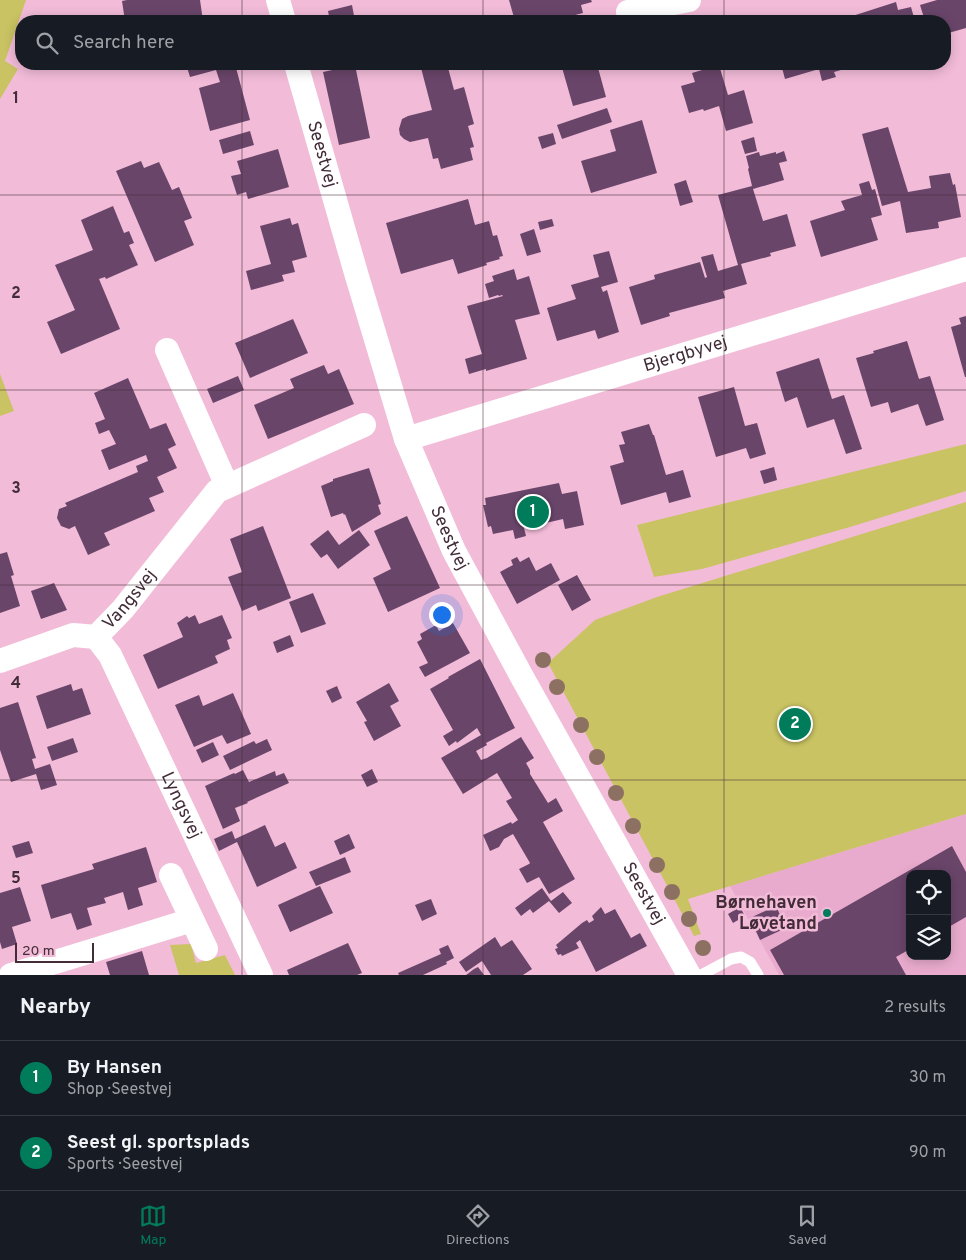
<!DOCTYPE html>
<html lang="en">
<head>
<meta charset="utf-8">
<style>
	:root { --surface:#171b24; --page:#20242c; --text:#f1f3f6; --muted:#9ea1a6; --line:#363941; --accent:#017c5a }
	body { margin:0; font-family:Overpass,sans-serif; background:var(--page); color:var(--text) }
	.controls { position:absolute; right:15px; bottom:15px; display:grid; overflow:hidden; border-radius:10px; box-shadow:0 2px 12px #0003 }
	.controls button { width:45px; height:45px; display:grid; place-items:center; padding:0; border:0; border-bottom:1px solid var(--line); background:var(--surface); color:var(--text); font:25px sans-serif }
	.scale { position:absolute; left:15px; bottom:12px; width:79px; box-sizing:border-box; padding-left:5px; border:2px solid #422c38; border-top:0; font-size:14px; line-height:18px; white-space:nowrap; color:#422c38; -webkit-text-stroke:4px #f2bbd8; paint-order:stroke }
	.you { position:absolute; left:441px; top:614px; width:18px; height:18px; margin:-12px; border:4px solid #fff; border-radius:50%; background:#1a73e8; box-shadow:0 0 0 8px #1a73e833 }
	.badge { display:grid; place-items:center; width:32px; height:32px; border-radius:50%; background:var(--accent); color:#fff; font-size:16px; font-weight:700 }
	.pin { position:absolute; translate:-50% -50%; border:2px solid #fff; box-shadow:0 1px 5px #0006 }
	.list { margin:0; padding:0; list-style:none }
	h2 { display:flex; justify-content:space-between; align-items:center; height:65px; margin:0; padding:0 20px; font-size:21px }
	h2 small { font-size:16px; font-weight:400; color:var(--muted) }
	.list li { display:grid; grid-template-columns:32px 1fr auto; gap:15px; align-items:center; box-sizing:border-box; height:75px; padding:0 20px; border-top:1px solid var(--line) }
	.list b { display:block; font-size:19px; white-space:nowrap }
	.list p { margin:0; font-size:16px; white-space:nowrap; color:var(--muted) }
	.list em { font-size:16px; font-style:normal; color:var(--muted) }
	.icon { flex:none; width:28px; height:28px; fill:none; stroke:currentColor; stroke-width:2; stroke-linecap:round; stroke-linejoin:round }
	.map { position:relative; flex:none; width:966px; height:975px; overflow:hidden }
	.search { position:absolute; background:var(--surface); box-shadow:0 2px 12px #0003; left:15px; right:15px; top:15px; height:55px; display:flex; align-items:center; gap:12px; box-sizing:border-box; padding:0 18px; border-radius:20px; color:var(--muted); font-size:19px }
	.sheet { height:215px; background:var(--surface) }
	nav { display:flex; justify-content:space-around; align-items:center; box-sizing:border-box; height:70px; border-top:1px solid var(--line); background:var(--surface); font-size:14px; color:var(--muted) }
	nav a { display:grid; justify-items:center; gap:2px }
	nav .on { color:var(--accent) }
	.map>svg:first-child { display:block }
	.built { fill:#e9abcd; fill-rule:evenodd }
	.green { fill:#c9c363 }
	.building { fill:#69456a }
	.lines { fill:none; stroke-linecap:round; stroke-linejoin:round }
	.lane { stroke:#fff; stroke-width:11 }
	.street { stroke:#fff; stroke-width:24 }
	.tree { fill:#8c7162 }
	.grid { fill:none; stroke:#422c38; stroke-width:1; stroke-opacity:0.55 }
	.poi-dot { fill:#017c5a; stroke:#f2bbd8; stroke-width:2 }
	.labels { text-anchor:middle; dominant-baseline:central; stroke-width:5; stroke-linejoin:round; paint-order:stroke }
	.street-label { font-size:18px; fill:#422c38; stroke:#f2bbd8 }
	.poi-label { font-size:18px; font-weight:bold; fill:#422c38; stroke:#f2bbd8; text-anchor:end }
	.grid-label { font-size:16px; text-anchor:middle; font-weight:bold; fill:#422c38; stroke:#f2bbd8; stroke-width:5; stroke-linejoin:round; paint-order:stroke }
</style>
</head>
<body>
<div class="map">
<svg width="966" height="975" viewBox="0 0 966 975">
	<rect width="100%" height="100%" fill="#f2bbd8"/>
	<!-- built -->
	<path class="built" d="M966,814V975H779L730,886ZM910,874H947V956H910Z"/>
	<!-- green -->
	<path class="green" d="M0,0H26L5,61L18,69L0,99Z
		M0,374L14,411L0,416Z
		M966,444V491L850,527L702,569L654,577L637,525Z
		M966,502V814L688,899L701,934L694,936L548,663L595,620L657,597Z
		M191,944L196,963L225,955L235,975H179L170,945Z"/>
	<!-- building -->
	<path class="building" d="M127,0H200L203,21H125L122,1Z
		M509,0H591L592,2L581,5L583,13L552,21H515Z
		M937,0H966V28L945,34V21H925L920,5Z
		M896,2L898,10L911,7L915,21H844L843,19Z
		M352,5L355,21H330L328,11Z
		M186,64H235L250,120L210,131L199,88L220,82L216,70L190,77Z
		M420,64H447L454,90L464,87L474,124L468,126L474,147L470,148L473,160L441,169L438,158L433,159L428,138L410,142L404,139L400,135L399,129L402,119L408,116L432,110Z
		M561,64H597L606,97L573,106Z
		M781,64H847L848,68L834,72L836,77L822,81L819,69L785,79Z
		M355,65L370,138L339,145L323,72Z
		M719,65L728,95L744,90L753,123L726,131L719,106L704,111L703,109L689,113L681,86L695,82L692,73Z
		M607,108L612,122L562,139L557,125Z
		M642,120L657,173L591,193L581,161L616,151L610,130Z
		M888,127L908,192L931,188L929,176L950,173L953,185L955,184L961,217L938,222L939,228L906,233L900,201L882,206L862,134Z
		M250,131L254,145L223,154L219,140Z
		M553,133L556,144L542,149L538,137Z
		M754,137L757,151L745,154L741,141Z
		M278,149L289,187L248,199L246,192L237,195L231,176L241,174L237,161Z
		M784,151L787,161L779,163L784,180L753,189L763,221L787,214L796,246L770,253L771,256L741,264L747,284L723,291L725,298L669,313L670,316L641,325L629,287L655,279L654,275L700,262L705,278L707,277L701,257L713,254L718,271L738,265L718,195L752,186L748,169L749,168L746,156L759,152L760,156L776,152V154Z
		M141,161L144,168L159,162L172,190L179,187L192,218L184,221L194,245L155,262L116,171Z
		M686,180L693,202L680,206L674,184Z
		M869,181L872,190L875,189L882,215L871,218L878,240L821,257L810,221L845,210L841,201L862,195L859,184Z
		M468,199L475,225L489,221L493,236L497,235L503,256L499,257L500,259L486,263L487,265L458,274L453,259L401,274L386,223Z
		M113,206L124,233L129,231L134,243L129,245L138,265L106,279L105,277L99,279L120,329L61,354L47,322L75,310L55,265L93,250L81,220Z
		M290,218L292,225L298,223L307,257L292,261L295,272L282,275L284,281L251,290L246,271L271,264L260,226Z
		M552,219L554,226L540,230L538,222Z
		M534,229L541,252L527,256L520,234Z
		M609,251L618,282L601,287L603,292L607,290L619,332L598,339L595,330L557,341L547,308L576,299L571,285L599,277L593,255Z
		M514,269L517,280L529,276L540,314L515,320L527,359L486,371V369L469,374L465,359L482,354L467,306L503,296L502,295L499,296L498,295L489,298L485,284L494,281L492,276Z
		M966,316V377H965L951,327L961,324L959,318Z
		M293,319L308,353L250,378L235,343Z
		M907,341L919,379L930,376L944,420L926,426L918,404L891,413L888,402L871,407L856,358L874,353L873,351Z
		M819,358L832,399L844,395L862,449L846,454L834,419L807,428L797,397L785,402L776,372Z
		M324,365L328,374L339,369L354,404L268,439L254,405L294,388L290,379Z
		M238,376L244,390L213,403L207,389Z
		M128,378L150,429L166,423L176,445L168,449L177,468L157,477L164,492L149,498L155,511L104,533L110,545L88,555L75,526L69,529L61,526L57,518L59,509L67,506L65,503L138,472L136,466L148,461L146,455L109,470L101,450L116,444L109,430L99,434L95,423L105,419L94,393Z
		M734,387L745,426L757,423L766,454L750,459L746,448L716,457L698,397Z
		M649,424L653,435H654L666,475L683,470L691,497L669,503L666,492L621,505L610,466L624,462L619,445L625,444L621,432Z
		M774,467L777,480L764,484L760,471Z
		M369,468L381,504L378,505L381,514L352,532L345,514L344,515L343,513L331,517L321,486L333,481V479Z
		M559,483L562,494L577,491L584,525L565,529L563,519L524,528L526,536L515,539L513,530L493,534L491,526L488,527L483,505H486L485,498Z
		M407,516L440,588L388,612L373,578L391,569L374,531Z
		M263,526L291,598L258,611L256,605L242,611L228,577L242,572L230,539Z
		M328,530L339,545L359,530L370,545L338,569L327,554L321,558L310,544Z
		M7,552L14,575L11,576L20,606L0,613V554Z
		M517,557L520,562L529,557L536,571L551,563L560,580L517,604L500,572L513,565L511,560Z
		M577,575L591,600L572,611L558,585Z
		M54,583L67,610L41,619L31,591Z
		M313,593L326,624L301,633L289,602Z
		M195,615L199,624L222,615L232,638L227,640L230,649L215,656L218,663L158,689L143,655L183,637L177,623L187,616L189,618Z
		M453,623L470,653L425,677L419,667L428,663L417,642L422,639L420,634L436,625L439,631Z
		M290,635L294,646L277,653L273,642Z
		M480,659L515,728L486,743L487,745L476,751L481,760L487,758L521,737L534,758L526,763L530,770V774L548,803L556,798L563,811L543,822L575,879L549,894L539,877L527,883L519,869L529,864L530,863L513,834L504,839L499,847L490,851L483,835L511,822L512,824L518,820L506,801L512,798L497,773L463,794L441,758L481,735L477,728L457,743L456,741L449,746L443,736L453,730L430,689L449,678L448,677Z
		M389,683L399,701L390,706L401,726L374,741L364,722L367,721L356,702Z
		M71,684L73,691L82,688L91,714L47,729L36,696Z
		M337,686L342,698L332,703L326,691Z
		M233,693L251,734L227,744L222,735L194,747L175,705L199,695L203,706Z
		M18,702L36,758L32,759L35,769L50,764L57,785L41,790L36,774L11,782L0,750V708Z
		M73,738L78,752L52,761L47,747Z
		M267,739L272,750L230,770L223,756L254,741L256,744Z
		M213,742L219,755L202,763L196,750Z
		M372,769L378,782L367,787L361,775Z
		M243,770L249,782L275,771L276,776L284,773L289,783L247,802L248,803L235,808L240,821L223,829L205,786L234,773L235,774Z
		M265,825L275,847L285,842L297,868L257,887L237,842L219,851L214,839L232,831L235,839Z
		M349,834L355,848L340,855L334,841Z
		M29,841L33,853L16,858L12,846Z
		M952,846L966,872V917L947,928V874H910V949L896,957L906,975H784L770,950Z
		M146,847L157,882L138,888L143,905L128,910L123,892L104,898L106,903L87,908L92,925L77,930L71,913L51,919L41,885L94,869L92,864Z
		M345,857L351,872L316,886L309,872Z
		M320,886L333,913L290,932L278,905Z
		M20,887L31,921L12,927L17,944L2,949L0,942V893Z
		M542,888L551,901L563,892L572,903L559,913L549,901L533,913L530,909L521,916L515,908Z
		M431,899L437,914L422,921L415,905Z
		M776,906L786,928L760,940L750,918Z
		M601,907L605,914L615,909L631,938L640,933L647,946L596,972L580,940L576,943L579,948L562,956L561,954L558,955L555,949L558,948L556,945L582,923L587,920L589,923L594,920L592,916Z
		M740,907L745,916L733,923L728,914Z
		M495,937L501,947L512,940L532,969L523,975H491L482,961L466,972L459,962Z
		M348,943L362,973L357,975H289L287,970Z
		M448,945L454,958L446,962L447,964L423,975H399L398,973L441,954L439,949Z
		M142,951L149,975H110L106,962Z
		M478,967L484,975H466L474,969Z"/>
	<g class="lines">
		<!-- lane -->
		<path class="lane" d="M701,975L731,959L741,957L750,962L758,975"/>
		<!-- street -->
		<g class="street">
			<path d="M278,0L284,21"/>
			<path d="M630,21L628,12L689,0"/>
			<path id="s1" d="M296,64L356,273L406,439L454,551L522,677L689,975"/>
			<path d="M167,350L227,486"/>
			<path id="s2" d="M406,439L966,269"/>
			<path id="s3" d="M96,637L110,655L261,975"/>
			<path id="s4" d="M0,661L73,635L96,637L123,609L217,491L364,425"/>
			<path d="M171,875L206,949"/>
			<path d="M11,975L65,959L192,920"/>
		</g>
	</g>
	<!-- trees -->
	<g class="tree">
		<circle cx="543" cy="660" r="8"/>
		<circle cx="557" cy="687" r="8"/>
		<circle cx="581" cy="725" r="8"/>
		<circle cx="597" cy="757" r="8"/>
		<circle cx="616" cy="793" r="8"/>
		<circle cx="633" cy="826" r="8"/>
		<circle cx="657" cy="865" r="8"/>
		<circle cx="672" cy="892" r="8"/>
		<circle cx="689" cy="919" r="8"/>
		<circle cx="703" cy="948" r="8"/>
	</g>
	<!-- grid -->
	<path class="grid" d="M242,0V21M483,0V21M724,0V21M242,64V975M483,64V975M724,64V975M0,195H966M0,390H966M0,585H966M0,780H966"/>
	<!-- markers -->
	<circle class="poi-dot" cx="827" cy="913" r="5"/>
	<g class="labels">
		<!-- street labels -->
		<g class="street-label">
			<text stroke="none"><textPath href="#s1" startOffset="94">Seestvej</textPath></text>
			<text stroke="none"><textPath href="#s2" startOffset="292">Bjergbyvej</textPath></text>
			<text stroke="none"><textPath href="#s1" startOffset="499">Seestvej</textPath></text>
			<text stroke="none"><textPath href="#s4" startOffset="151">Vangsvej</textPath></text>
			<text stroke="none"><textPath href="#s3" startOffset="189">Lyngsvej</textPath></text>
			<text stroke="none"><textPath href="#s1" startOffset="904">Seestvej</textPath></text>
		</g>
		<!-- poi labels -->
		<g class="poi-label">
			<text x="817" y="903">Børnehaven<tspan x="817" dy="21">Løvetand</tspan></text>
		</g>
	</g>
	<g class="grid-label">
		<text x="16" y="103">1</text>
		<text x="16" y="298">2</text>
		<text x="16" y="493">3</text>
		<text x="16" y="688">4</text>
		<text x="16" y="883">5</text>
	</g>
</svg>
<div class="controls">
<button><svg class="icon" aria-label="locate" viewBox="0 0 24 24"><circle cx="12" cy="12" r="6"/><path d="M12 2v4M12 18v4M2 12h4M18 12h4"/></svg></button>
<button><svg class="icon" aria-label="layers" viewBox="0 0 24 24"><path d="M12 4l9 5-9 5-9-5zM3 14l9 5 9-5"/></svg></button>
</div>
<div class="scale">20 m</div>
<div class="you"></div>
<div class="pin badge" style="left:533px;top:512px">1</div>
<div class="pin badge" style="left:795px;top:724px">2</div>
<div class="search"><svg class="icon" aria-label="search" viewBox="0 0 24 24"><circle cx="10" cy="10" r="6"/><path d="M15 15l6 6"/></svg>Search here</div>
</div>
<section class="sheet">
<h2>Nearby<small>2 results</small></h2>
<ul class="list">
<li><span class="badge">1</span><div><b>By Hansen</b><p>Shop · Seestvej</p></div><em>30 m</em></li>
<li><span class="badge">2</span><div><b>Seest gl. sportsplads</b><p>Sports · Seestvej</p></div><em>90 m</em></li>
</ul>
</section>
<nav>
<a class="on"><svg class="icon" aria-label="map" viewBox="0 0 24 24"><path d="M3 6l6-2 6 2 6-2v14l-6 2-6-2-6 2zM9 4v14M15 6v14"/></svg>Map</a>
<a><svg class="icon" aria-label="directions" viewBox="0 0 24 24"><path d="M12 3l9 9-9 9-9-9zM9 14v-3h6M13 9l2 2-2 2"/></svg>Directions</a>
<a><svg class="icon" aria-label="saved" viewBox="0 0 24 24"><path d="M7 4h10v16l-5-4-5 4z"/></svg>Saved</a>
</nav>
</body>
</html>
